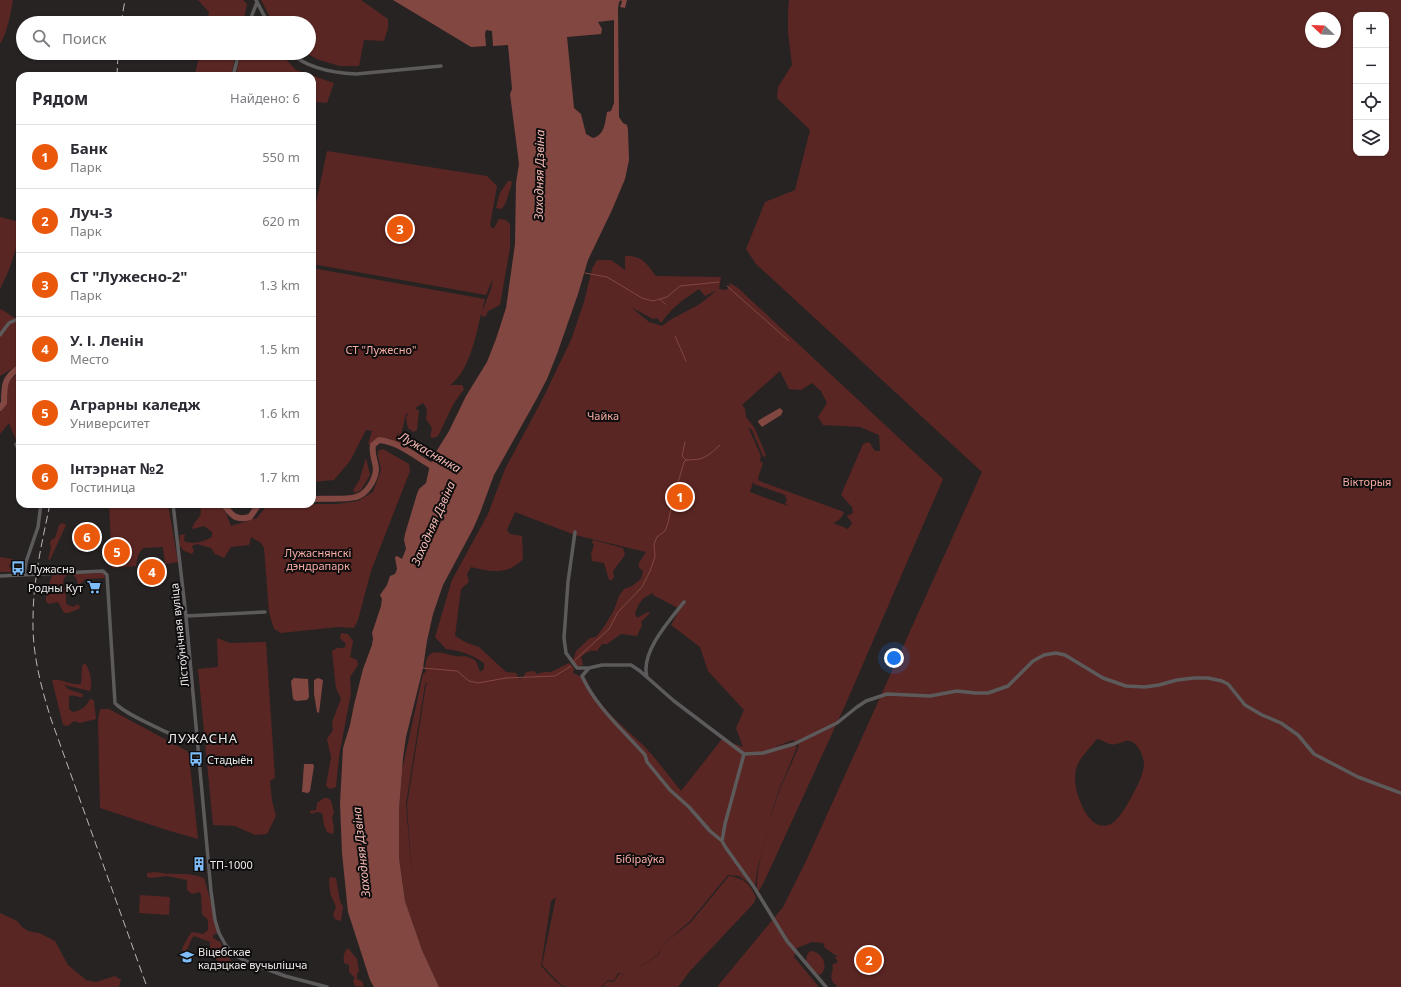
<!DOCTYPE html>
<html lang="ru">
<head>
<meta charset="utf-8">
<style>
	:root { --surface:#fff; --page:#f2f2f3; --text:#2b2b33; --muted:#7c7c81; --line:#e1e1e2; --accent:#ea580c }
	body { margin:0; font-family:"Noto Sans",sans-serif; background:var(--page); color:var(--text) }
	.controls { position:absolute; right:12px; top:12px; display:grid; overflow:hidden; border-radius:8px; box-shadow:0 1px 3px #0004 }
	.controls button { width:36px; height:36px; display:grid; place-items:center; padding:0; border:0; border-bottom:1px solid var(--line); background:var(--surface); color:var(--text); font:20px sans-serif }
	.compass { position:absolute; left:1305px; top:12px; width:36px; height:36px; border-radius:50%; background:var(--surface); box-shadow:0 1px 3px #0004; rotate:293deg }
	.you { position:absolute; left:894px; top:658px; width:14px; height:14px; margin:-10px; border:3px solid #fff; border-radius:50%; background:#1a73e8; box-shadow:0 0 0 6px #1a73e833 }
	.badge { display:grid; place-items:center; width:26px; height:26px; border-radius:50%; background:var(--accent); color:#fff; font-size:13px; font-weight:700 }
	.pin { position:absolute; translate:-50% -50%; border:2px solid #fff; box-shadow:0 1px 4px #0006 }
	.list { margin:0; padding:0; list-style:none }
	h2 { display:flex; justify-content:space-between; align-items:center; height:52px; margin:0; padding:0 16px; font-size:17px }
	h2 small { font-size:13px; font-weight:400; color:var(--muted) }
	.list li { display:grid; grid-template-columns:26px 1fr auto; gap:12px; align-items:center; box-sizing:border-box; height:64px; padding:0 16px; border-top:1px solid var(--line) }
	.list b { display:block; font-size:15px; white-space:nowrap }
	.list p { margin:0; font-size:13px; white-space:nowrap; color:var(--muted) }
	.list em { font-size:13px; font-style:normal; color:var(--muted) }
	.icon { flex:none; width:22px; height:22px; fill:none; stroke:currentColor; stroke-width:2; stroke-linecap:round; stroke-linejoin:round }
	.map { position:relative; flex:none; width:1401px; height:987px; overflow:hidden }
	.search { position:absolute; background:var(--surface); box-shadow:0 1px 3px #0004; left:16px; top:16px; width:300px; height:44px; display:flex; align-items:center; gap:10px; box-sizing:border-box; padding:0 14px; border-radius:22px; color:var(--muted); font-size:15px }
	.panel { position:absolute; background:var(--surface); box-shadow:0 1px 3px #0004; left:16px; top:72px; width:300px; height:436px; border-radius:12px }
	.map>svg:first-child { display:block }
	.green { fill:#5a2623; fill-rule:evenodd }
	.water { fill:#834742; fill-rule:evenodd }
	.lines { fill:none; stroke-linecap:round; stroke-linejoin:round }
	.stream { stroke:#834742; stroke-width:1 }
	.river { stroke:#834742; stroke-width:6 }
	.minor { stroke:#5c5a5a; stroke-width:3.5 }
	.rail { stroke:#bab6b6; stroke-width:1; stroke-dasharray:8 4; stroke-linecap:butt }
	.labels { text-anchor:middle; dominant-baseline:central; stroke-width:4; stroke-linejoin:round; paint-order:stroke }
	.park-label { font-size:11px; fill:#f7aca4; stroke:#0f0d0d }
	.poi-label { font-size:11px; fill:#edeaea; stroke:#0f0d0d; text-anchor:start }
	.street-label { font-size:11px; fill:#edeaea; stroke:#0f0d0d }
	.water-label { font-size:12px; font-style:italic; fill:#f3b9b3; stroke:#0f0d0d }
	.quarter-label { font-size:13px; letter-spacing:1px; fill:#edeaea; stroke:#0f0d0d }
</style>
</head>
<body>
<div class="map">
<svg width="1401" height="987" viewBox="0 0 1401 987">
	<rect width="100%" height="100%" fill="#272323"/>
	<!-- green -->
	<path class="green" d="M0,0H13C10,15 8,31 0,44Z
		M198,0H243L247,4L243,23H207L209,12Z
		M261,0H361L388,19V28L384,41L364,40L359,66H340L319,60L306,53H309V23H273Z
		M789,0H1401V987H835L837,985L833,983L831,977L833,968L832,965L838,962L835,957L838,955H835L825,948L823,943L812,942L797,948L794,957L819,987H717L783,907L807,859L982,472L756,264L746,249L765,202L795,190L810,130L777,98L778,87L792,65L788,32V13ZM1356,15H1386V153H1356ZM1311,18H1335V42H1311ZM1097,739C1104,740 1109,746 1116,744C1124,743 1126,738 1134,743C1140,748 1144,757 1144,765C1143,775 1137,787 1132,796C1127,805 1122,814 1115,821C1098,835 1085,815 1080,801C1075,789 1072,772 1080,760C1085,753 1091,746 1097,739Z
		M200,53H236L231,76H195V74Z
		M241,53H280L296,70L334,83L327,103L315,102L312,90V76L236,75Z
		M327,151L487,176L497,186L490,225L492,228H494L499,219L506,220L510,224V248L500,305L488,311L486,316L483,317L481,314C476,336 469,372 450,385H462L464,389L454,403L438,436L434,438L430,437L432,428L426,419L427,409L423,403L415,408L419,411L417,430L413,432L408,428L406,418L408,413L406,414L401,434L394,433L401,435L410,442V447C400,447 390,434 379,439C376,440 373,443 371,445L368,444L372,431L366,430L350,461L334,480L312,482V268L485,299L482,312L491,289L493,278L486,295L312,264V222Z
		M508,181H511L512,183L506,202L502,209L496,208L500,193Z
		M0,217L20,222V236L9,270L0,289Z
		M625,256C643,256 646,263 656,276L721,277L719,289L727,290L730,283L738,288L943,479L847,701L764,882L758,892C752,880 772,812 777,797C784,779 792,763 799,746L793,740L774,747L793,742L797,747L777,795L773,808L757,871L755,887L739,876L728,875L690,921L660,947L658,955L626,975L618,973L614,981L608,980L601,987H565L558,982L542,965L556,897L551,901L541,966L556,982L564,987H439L422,950L405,901L399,858V810L402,770L423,674L427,671L425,670C426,646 438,652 455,656C459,657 461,656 465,656C469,657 473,659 476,661L480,672L484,669V663C471,654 462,651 446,649L435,637L452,580L488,514L505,469L542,400L571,340L584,302L592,269L597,260H611L625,270ZM699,289L705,296L717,290L700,304L670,320L662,326L649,322L631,307L653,319L657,318L661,323C672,307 683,300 699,289ZM780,371L789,389L801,390L812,383L821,391L827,403L818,417L823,425L860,427L879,435L880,451H875L869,442L863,444L841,495L852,507L853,513L847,516L852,523L848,529L833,523C837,522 843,517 844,512L759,481L758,478L763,463L760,461L761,456L748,427L752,430L763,456L765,457L766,455L754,427L746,417L745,409L742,405ZM753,482L754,484L785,495L787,500L785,503L788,506L750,492ZM515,512L575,535L646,552L639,563V568L643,571L641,579L632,586L624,589L619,596L614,610L604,627L596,637L590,638L576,651L573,660L576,666H579L583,665L581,657C587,652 589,650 597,651L602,644H607L621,634L637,636L642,625L641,622L650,613L648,612L637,618L635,614C638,605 641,598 651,594L652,592L653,595L680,609L671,625L700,647L708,671L744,710L736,728L743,747L722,739L681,791C669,776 657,760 644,746C623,726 597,706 586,679L573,673L574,668L569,663L551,672H544L537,674L534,671L526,672L523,678L519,679L516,673L506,672L479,647L467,643L455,636L461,589L469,582L467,574L471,567C490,572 509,575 523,559L522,536L510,534L507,530ZM428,683L426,685L407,805L412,878L406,804L425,684Z
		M0,309C8,312 12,318 20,320V364L0,376Z
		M20,371V383L17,388V392L20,395V450L9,423L0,434V412L7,402V384Z
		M383,449L409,464L410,471L371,571L358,620L354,628L338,627L281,633L274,629L269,612L264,548L261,543L251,537L249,545L231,547L224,558L215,554L211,548L197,544L192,546L194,551L192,554L184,551L179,545L180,535L185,534L184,541C193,545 203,542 212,537V532L204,526L192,529C195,517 205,519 199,504H218L226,513L231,526L257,518L268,504H337L358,501L373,492L381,470L378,456V451Z
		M366,458L370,475L361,490L355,493L353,490L359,481Z
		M109,504H168L178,562L165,564L163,547L143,548L138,555L136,566L112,568Z
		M62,523L65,524L66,525L50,560L48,559L51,548L50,543L51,540L55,538L59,525Z
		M593,540L623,548L625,555L613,571L614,577L612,580H609L604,563L592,561L591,554L594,545L592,542Z
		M0,557L12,559L13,560L9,565L10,568L18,570L15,572H0Z
		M102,573L104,574L105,578L85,579L80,584H78C77,582 77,579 76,578C72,571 60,575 64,588H83L82,591L80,592L70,591L66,595V604L73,607L78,604L80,607L79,609L68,613H64L58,602L48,604L46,601V592L52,576L56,574Z
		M341,633L348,634L353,641L350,657L357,660L358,665L350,677L351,693L339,756L336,787L330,789L326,786L331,757L327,739L333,730L332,722L341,699L336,688L332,651L337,648H344L346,644L340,638Z
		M217,638L230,643L266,642L275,778L270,781L272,801L276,816L267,834L255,835L235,826L213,825L198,669L218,667Z
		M85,663C90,670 93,683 90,691L64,685L68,689L83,694V697C78,698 74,694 69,696V709L73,712C82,710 86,707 90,699L94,700L96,719L80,723L74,721L68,726L63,725L52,680C62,678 69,685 81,684L82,666Z
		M100,709H109L187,751L189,755L198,839L170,831L100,808L98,720Z
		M324,798H328L331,801L334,813L332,818L334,827L333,834L327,832L324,825L322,813L317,812L312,814L310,813V811L316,810L317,803Z
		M155,872C171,876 188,871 204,878C209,896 216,915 217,934L213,935V938L220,942L232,962L229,967C217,963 209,954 210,942L194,936C190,940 190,946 185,952L182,950C182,947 190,934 192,932L203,934L208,930V920L202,914L201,894L199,892L192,894L187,890V880L167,876L151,878L147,877V873Z
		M729,876C745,879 749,883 756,897L754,903L690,971L678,987H602L608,981L614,982L619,974L626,975L659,955L660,947L691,922Z
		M331,877L336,878L340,901L343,907L341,920L339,921L335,919L333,915L336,907L330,893L329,879Z
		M140,895L170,897L169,915L139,913Z
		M0,913L17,921L22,927L28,931L39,933L55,941L68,965L86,980L96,982L115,976L121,980L119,987H0Z
		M348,948L357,959L359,971L357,974V979L362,981L364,987L355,986L353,981L355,978L349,972V965L344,963C343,958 344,951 348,948Z
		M810,951C822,951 830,967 820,975L815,972L806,961L807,955Z"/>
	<!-- water -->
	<path class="water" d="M393,0H627L625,8L620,7L622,2L621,0L619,2L618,8L619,117L623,123L627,125L628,130L629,160L625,179L612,210L588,260L578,294L557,354L547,379L536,400L494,475L480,513L473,529L443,585L433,614L427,641L423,668L406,737L403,758L399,810V858L405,901L422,950L439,987H374L370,980L348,912L342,853L340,803L343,748L350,725L354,705L363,669L372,645L373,638L372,633L381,606L382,599L380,595L387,585L390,576L395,574L397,569L395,557L397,556L402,559L406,549L404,540L405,534L417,494L419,489L426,483L430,465L436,452L449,431L466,396L487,362L496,339L506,308L515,244L516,183L519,164L510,94L512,89L508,45L493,46L492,31L486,30L485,34L486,46L471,47ZM614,20V103L611,111L607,112C605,122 605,135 593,138L586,134L581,114L574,108L567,37L601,34L602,29L598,22Z
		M780,408L783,411L781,415L762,427L758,422L759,420Z
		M294,678L308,679L309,697L307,700L296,701L293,699L291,681Z
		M318,678L323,680L319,713L317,712L314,694V680Z
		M304,764H313L314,766L310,791L308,793L302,792Z"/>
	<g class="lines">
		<!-- stream -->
		<path class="stream" d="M585,273L607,277L642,298L653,301L667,297L680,286L719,282
			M727,286L789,341
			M660,299L665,304
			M675,336L686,361
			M685,442L682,456L686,460
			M575,660L609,629L618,612L642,587L650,571L655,557L654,544L657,537L665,531L668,523L672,503L684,462L686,460C704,460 707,457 720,445
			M423,668L457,671L469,681L478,683L506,678L555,676L571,666"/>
		<!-- river -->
		<path class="river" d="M0,408L4,403C4,384 4,378 20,367
			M312,499C324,498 346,500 356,497C367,494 375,480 376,470C376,461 371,455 373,445L379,440C401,442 418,459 437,469
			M223,504C232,515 235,521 250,517L259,504"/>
		<!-- minor -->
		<path class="minor" d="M256,0L268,23
			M249,23L257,2
			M291,53C308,69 335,73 356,74L441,66
			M233,76L239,53
			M0,335L9,323L20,318
			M16,444L20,453
			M173,504L186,616L211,891L215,920L219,933L225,944L234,955L250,963L285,976L327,987
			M575,532L568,582L564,638L566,653L577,668H589L602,665H631L640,671L674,701L744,754L763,753L794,744L837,723L857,707L866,701L887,694L930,696L957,691L975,693H988L1008,686L1033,661L1044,655L1056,653L1065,655L1103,678L1126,686L1145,687L1159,685L1177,680L1194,678H1208L1222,681L1228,684L1245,705L1262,715L1281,723L1298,735L1314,754L1358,777L1401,793
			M24,575L26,562L38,527L41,504
			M0,576L103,571L107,575L115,703C126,715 161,729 177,737L185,739L198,740
			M186,616L265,612
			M589,668L582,676C596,707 623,730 645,755L647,762L670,790L689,807L710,831L722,841L726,848L754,887L787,941L826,987
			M647,677C640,652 670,620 684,602
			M722,841L725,824L744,754"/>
		<!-- rail -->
		<path class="rail" d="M121,23L125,0
			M117,76L118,53
			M50,504C42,542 33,581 33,619C32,653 41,687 51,719L147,987"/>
	</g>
	<!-- icons -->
	<defs>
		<symbol id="bus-bare" viewBox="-9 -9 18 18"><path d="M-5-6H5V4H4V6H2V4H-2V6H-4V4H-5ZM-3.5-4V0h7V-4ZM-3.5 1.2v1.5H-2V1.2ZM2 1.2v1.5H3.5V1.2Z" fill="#7ebdf9" stroke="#0f0d0d" stroke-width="2.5" paint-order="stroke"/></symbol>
		<symbol id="supermarket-bare" viewBox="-9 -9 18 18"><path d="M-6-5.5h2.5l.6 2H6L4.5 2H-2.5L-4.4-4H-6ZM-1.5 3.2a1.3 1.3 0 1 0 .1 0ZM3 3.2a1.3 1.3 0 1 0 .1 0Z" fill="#7ebdf9" stroke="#0f0d0d" stroke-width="2.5" paint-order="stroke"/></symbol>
		<symbol id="building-bare" viewBox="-9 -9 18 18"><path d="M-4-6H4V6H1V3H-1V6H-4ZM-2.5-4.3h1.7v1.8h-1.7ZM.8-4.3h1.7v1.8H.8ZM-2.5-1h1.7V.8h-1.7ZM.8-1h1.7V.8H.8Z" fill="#7ebdf9" stroke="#0f0d0d" stroke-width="2.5" paint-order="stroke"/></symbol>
		<symbol id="university-bare" viewBox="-9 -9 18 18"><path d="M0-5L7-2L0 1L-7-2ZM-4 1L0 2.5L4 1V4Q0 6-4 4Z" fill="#7ebdf9" stroke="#0f0d0d" stroke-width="2.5" paint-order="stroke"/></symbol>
	</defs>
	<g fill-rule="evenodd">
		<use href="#bus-bare" x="8" y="558" width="20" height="20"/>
		<use href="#supermarket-bare" x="84" y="577" width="20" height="20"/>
		<use href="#bus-bare" x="186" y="749" width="20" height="20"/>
		<use href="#building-bare" x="189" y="854" width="20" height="20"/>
		<use href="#university-bare" x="177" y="947" width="20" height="20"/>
	</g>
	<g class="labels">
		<!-- park labels -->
		<g class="park-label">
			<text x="381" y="349">СТ "Лужесно"</text>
			<text x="603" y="415">Чайка</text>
			<text x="1367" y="481">Вікторыя</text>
			<text x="318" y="552">Лужаснянскі<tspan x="318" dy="13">дэндрапарк</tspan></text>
			<text x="640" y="858">Бібіраўка</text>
		</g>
		<!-- poi labels -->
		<g class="poi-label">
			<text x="29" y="568">Лужасна</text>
			<text x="83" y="587" text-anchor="end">Родны Кут</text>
			<text x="207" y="759">Стадыён</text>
			<text x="210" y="864">ТП-1000</text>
			<text x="198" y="951">Віцебскае<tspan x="198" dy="13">кадэцкае вучылішча</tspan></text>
		</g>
		<!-- street labels -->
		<g class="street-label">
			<text transform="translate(179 635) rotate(-96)">Лістоўнічная вуліца</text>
		</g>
		<!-- water labels -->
		<g class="water-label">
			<text transform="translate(539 175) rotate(-89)">Заходняя Дзвіна</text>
			<text transform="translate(430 452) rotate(30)">Лужаснянка</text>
			<text transform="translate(433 523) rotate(-66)">Заходняя Дзвіна</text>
			<text transform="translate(361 852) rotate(-96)">Заходняя Дзвіна</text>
		</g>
		<!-- quarter labels -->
		<g class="quarter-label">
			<text x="203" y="738">ЛУЖАСНА</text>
		</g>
	</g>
</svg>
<div class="controls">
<button>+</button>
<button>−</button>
<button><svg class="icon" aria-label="locate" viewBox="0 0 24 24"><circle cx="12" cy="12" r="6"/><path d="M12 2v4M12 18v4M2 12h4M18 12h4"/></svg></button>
<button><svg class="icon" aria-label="layers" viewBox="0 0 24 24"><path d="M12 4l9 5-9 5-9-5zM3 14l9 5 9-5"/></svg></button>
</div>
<svg class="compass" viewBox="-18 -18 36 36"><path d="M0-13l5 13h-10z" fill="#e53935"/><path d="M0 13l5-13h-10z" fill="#7c7c81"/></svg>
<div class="you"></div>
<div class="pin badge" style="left:680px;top:497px">1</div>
<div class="pin badge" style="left:869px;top:960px">2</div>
<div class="pin badge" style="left:400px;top:229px">3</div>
<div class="pin badge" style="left:152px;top:572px">4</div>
<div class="pin badge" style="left:117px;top:552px">5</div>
<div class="pin badge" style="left:87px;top:537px">6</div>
<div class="search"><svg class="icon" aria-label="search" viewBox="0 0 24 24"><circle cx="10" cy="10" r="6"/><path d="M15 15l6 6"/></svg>Поиск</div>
<section class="panel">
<h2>Рядом<small>Найдено: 6</small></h2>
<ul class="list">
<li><span class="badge">1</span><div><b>Банк</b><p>Парк</p></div><em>550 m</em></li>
<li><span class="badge">2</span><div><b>Луч-3</b><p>Парк</p></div><em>620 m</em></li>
<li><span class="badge">3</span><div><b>СТ &quot;Лужесно-2&quot;</b><p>Парк</p></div><em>1.3 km</em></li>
<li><span class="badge">4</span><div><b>У. І. Ленін</b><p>Место</p></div><em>1.5 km</em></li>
<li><span class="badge">5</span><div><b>Аграрны каледж</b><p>Университет</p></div><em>1.6 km</em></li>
<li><span class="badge">6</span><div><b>Інтэрнат №2</b><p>Гостиница</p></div><em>1.7 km</em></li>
</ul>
</section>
</div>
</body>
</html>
